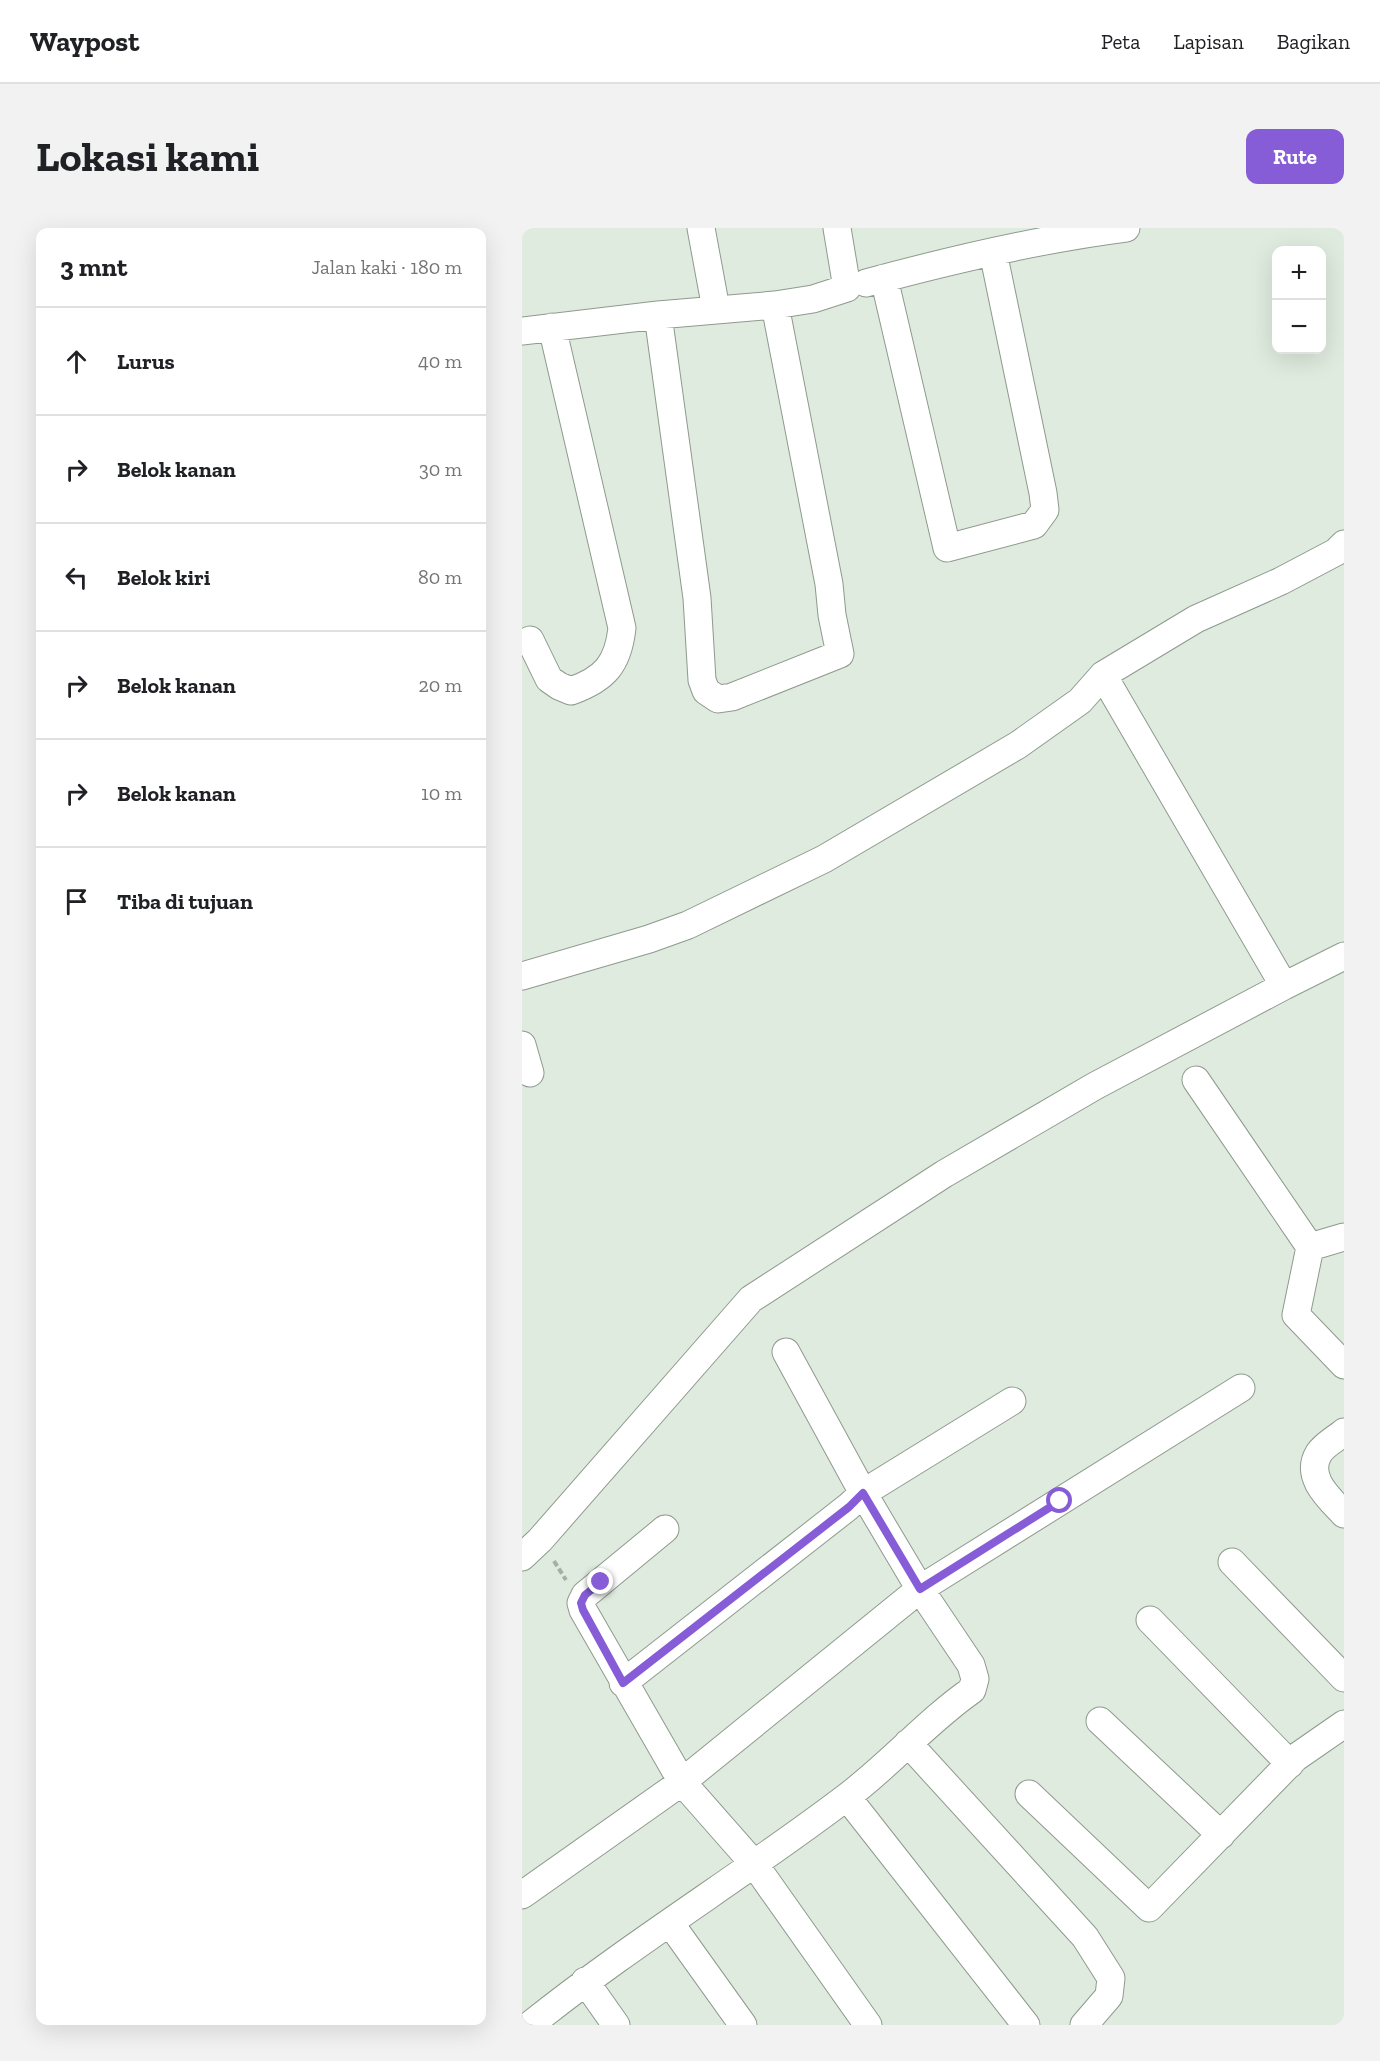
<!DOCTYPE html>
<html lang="id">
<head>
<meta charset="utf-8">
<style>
	:root { --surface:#fff; --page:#f2f2f2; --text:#202124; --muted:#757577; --line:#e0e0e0; --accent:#865dd7 }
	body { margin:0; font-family:"Zilla Slab",serif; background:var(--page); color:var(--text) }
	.controls { position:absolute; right:18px; top:18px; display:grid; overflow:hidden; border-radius:12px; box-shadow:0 6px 24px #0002 }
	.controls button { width:54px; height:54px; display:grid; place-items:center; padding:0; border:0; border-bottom:2px solid var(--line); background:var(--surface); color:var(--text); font:30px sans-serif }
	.stop { position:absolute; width:18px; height:18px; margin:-14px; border:4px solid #865dd7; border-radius:50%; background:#fff }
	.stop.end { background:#865dd7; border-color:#fff; box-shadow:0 2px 6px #0008 }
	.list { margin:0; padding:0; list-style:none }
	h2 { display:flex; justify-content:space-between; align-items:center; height:78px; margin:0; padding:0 24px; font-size:26px }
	h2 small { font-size:20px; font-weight:400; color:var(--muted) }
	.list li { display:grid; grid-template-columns:39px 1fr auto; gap:18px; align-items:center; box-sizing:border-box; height:108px; padding:0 24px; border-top:2px solid var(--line) }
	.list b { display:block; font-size:22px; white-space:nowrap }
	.list em { font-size:20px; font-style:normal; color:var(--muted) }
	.icon { flex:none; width:33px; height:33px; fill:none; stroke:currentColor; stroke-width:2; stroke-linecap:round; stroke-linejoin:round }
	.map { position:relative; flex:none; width:822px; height:1797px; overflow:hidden; border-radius:12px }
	header { display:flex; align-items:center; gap:36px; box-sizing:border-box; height:84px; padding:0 30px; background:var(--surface); border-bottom:2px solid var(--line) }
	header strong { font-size:28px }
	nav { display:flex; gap:33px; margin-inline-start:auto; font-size:21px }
	.intro { display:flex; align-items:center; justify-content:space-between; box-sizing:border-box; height:144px; padding:0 36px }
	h1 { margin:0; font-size:42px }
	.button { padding:15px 27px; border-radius:12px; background:var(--accent); color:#fff; font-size:21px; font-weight:700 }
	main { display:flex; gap:36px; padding:0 36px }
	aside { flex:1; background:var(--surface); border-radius:12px; box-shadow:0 6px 24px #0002 }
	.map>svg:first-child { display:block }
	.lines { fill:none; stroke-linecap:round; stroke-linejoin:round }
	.street-casing { stroke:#8e9a8e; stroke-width:29 }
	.path { stroke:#a5afa5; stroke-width:4; stroke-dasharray:6 3; stroke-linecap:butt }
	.street { stroke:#fff; stroke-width:27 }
	.route { stroke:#865dd7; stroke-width:8 }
</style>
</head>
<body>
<header>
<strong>Waypost</strong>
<nav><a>Peta</a><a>Lapisan</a><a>Bagikan</a></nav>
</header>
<div class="intro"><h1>Lokasi kami</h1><a class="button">Rute</a></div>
<main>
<aside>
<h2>3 mnt<small>Jalan kaki · 180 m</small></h2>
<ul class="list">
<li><svg class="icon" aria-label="ahead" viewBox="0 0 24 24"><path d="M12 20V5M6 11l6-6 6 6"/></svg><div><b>Lurus</b></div><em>40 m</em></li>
<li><svg class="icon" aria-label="right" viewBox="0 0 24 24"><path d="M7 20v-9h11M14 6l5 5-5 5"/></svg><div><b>Belok kanan</b></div><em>30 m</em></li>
<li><svg class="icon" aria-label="left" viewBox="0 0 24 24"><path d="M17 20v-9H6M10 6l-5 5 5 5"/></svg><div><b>Belok kiri</b></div><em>80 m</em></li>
<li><svg class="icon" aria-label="right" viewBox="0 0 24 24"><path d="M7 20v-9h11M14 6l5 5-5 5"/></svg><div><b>Belok kanan</b></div><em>20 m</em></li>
<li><svg class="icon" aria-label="right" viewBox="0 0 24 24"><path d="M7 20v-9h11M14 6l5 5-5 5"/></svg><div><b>Belok kanan</b></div><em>10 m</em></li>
<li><svg class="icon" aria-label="arrive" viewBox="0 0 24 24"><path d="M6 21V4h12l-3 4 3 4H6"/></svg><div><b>Tiba di tujuan</b></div></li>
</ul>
</aside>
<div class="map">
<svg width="822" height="1797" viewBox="0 0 822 1797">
	<rect width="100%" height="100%" fill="#deebde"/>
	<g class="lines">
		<defs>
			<path id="street" d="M179,0L194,81
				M362,50L425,320L512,297L523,282L521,265L471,24
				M344,55C429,32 517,11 604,0
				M136,87L175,370L180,452L184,463L196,471L210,469L318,426L310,387L307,356L253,77
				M0,103L136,87L253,77L291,71L325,60L315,0
				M8,412L27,451L37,458L49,463C83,451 96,436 100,400L30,99
				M0,748L127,711L166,697L302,631L496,517L558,473L581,447L674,391L759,353L814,324L822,316
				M762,758L822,728
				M0,817L8,845
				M674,852L788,1019L822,1009
				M788,1019L774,1087L822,1137
				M822,1204C815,1210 802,1217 797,1225C782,1249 808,1271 822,1286
				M143,1301L63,1367L59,1375L61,1382L160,1554L233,1637L346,1797
				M0,1329L18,1312L229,1071L422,946L573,858L762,758L581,447
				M710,1334L822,1450
				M628,1392L768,1536
				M101,1455L326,1279L341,1265L490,1173
				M578,1493L699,1607
				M386,1515L563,1709L589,1750L587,1768L562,1797
				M507,1566L627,1680L773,1530L822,1496
				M325,1569L504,1797
				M0,1667L160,1554L398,1361L719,1160
				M148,1695L221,1797
				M63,1753L94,1797
				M8,1797C109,1716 219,1649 322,1571C367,1538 404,1494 450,1462L453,1451L449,1437L398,1361L341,1265L264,1124"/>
		</defs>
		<!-- street casing -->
		<use href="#street" class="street-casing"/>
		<!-- path -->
		<path class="path" d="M32,1333L44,1352"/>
		<!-- street -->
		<use href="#street" class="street"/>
	</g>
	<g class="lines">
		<!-- route -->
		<path class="route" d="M79,1354L63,1367L59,1375L61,1382L101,1455L327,1279L341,1265L398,1361L538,1273"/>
	</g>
</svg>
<div class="controls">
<button>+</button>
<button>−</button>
</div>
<div class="stop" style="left:538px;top:1273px"></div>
<div class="stop end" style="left:79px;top:1354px"></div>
</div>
</main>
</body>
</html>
